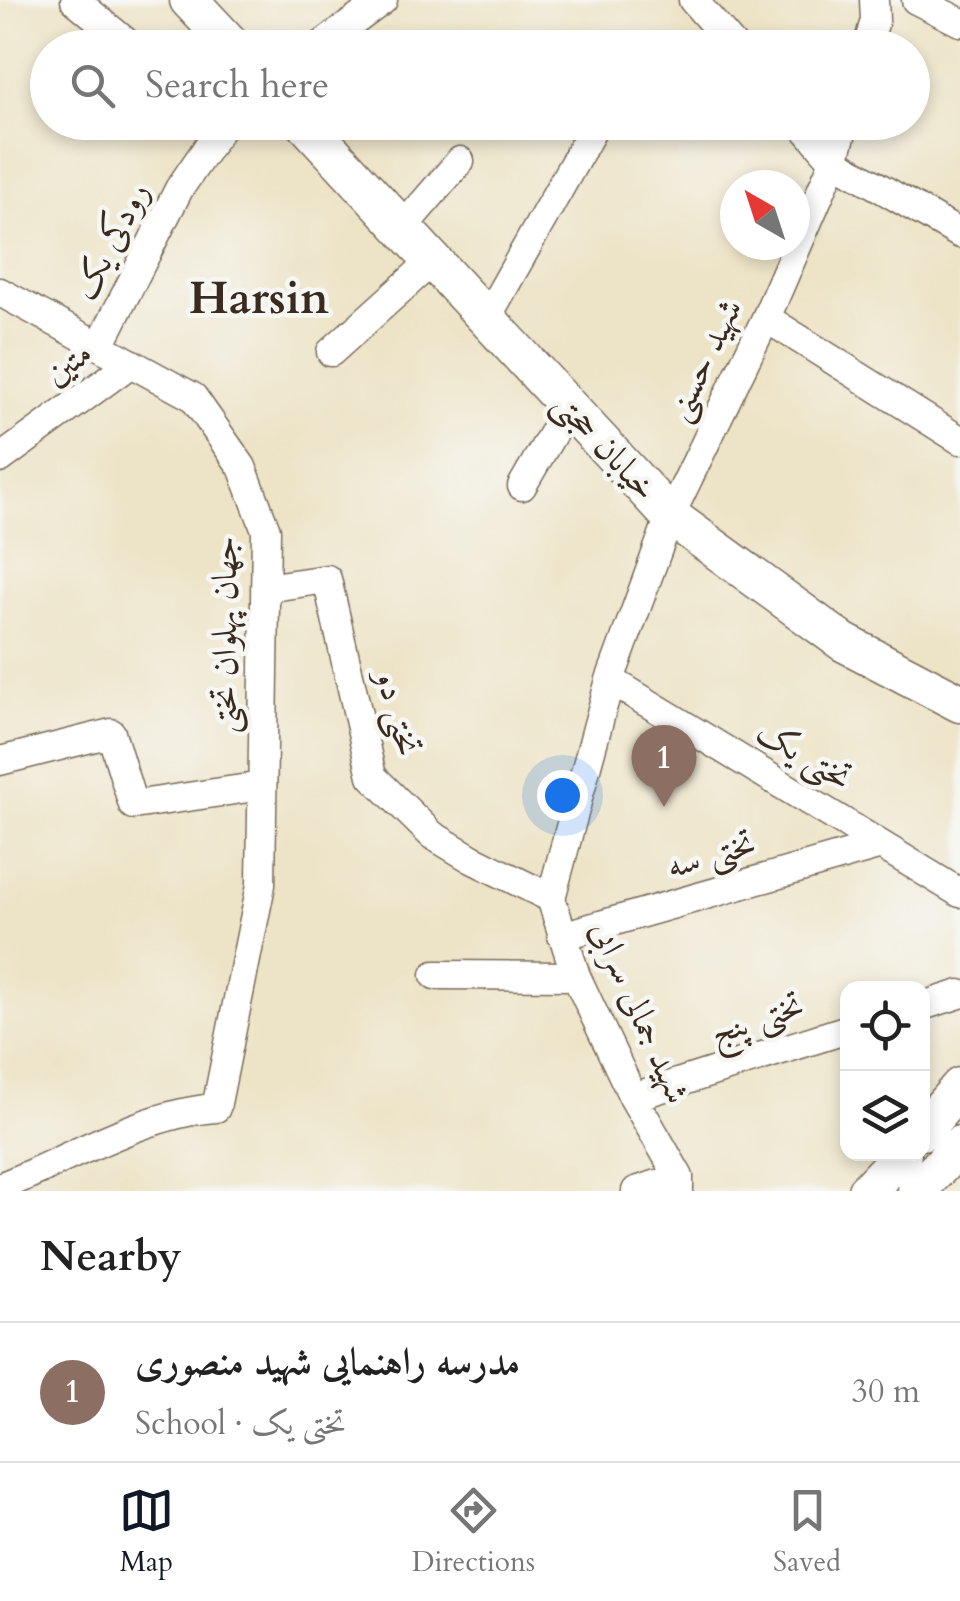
<!DOCTYPE html>
<html lang="en">
<head>
<meta charset="utf-8">
<style>
	:root { --surface:#fff; --page:#f6f6f6; --text:#222; --muted:#767676; --line:#e0e0e0; --accent:#111827 }
	body { margin:0; font-family:Cardo,Amiri,serif; background:var(--page); color:var(--text) }
	.controls { position:absolute; right:30px; bottom:30px; display:grid; overflow:hidden; border-radius:20px; box-shadow:0 5px 15px #0003 }
	.controls button { width:90px; height:90px; display:grid; place-items:center; padding:0; border:0; border-bottom:2px solid var(--line); background:var(--surface); color:var(--text); font:50px sans-serif }
	.compass { position:absolute; left:720px; top:170px; width:90px; height:90px; border-radius:50%; background:var(--surface); box-shadow:0 5px 15px #0003; rotate:321deg }
	.you { position:absolute; left:562px; top:795px; width:35px; height:35px; margin:-25px; border:8px solid #fff; border-radius:50%; background:#1a73e8; box-shadow:0 0 0 15px #1a73e833 }
	.badge { display:grid; place-items:center; width:65px; height:65px; border-radius:50%; background:var(--accent); color:#fff; font-size:32px; font-weight:700 }
	.pin { position:absolute; translate:-50% -82px; filter:drop-shadow(0 2px 5px #0008) }
	.pin::after { content:''; position:absolute; top:52px; width:35px; height:30px; background:inherit; clip-path:polygon(0 0,100% 0,50% 100%) }
	.list { margin:0; padding:0; list-style:none }
	h2 { display:flex; justify-content:space-between; align-items:center; height:130px; margin:0; padding:0 40px; font-size:42px }
	h2 small { font-size:32px; font-weight:400; color:var(--muted) }
	.list li { display:grid; grid-template-columns:65px 1fr auto; gap:30px; align-items:center; box-sizing:border-box; height:140px; padding:0 40px; border-top:2px solid var(--line) }
	.list b { display:block; font-size:38px; white-space:nowrap }
	.list p { margin:0; font-size:32px; white-space:nowrap; color:var(--muted) }
	.list em { font-size:32px; font-style:normal; color:var(--muted) }
	.icon { flex:none; width:55px; height:55px; fill:none; stroke:currentColor; stroke-width:2; stroke-linecap:round; stroke-linejoin:round }
	.map { position:relative; flex:none; width:960px; height:1191px; overflow:hidden }
	.search { position:absolute; background:var(--surface); box-shadow:0 5px 15px #0003; left:30px; right:30px; top:30px; height:110px; display:flex; align-items:center; gap:25px; box-sizing:border-box; padding:0 35px; border-radius:55px; color:var(--muted); font-size:38px }
	.sheet { height:270px; background:var(--surface) }
	nav { display:flex; justify-content:space-around; align-items:center; box-sizing:border-box; height:140px; border-top:2px solid var(--line); background:var(--surface); font-size:28px; color:var(--muted) }
	nav a { display:grid; justify-items:center; gap:5px }
	nav .on { color:var(--accent) }
	.map>svg:first-child { display:block }
	.lines { fill:none; stroke-linecap:round; stroke-linejoin:round }
	.street-casing { stroke:#796b59; stroke-width:31 }
	.secondary-casing { stroke:#796b59; stroke-width:41 }
	.street { stroke:#fff; stroke-width:28 }
	.secondary { stroke:#fff; stroke-width:38 }
	.labels { text-anchor:middle; dominant-baseline:central; stroke-width:9; stroke-linejoin:round; paint-order:stroke }
	.street-label { font-size:35px; fill:#3b2a1e; stroke:#f6f6f2 }
	.district-label { font-size:45px; font-weight:bold; fill:#3b2a1e; stroke:#f6f6f2 }
</style>
</head>
<body>
<div class="map">
<svg width="960" height="1191" viewBox="0 0 960 1191">
	<rect width="100%" height="100%" fill="#f6f6f2"/>
	<filter id="ink" filterUnits="userSpaceOnUse"><feTurbulence type="fractalNoise" baseFrequency=".01" numOctaves="2"/><feDisplacementMap in="SourceGraphic" scale="20" xChannelSelector="R" yChannelSelector="G"/><feConvolveMatrix kernelMatrix="1 2 1 2 8 2 1 2 1" color-interpolation-filters="sRGB"/></filter>
	<filter id="wash" filterUnits="userSpaceOnUse"><feTurbulence type="fractalNoise" baseFrequency=".0048" numOctaves="4" result="noise"/><feDisplacementMap in="SourceGraphic" scale="40" xChannelSelector="R" yChannelSelector="G"/><feGaussianBlur stdDeviation="2.25" result="paint"/><feColorMatrix in="noise" values="0 0 0 0 0 0 0 0 0 0 0 0 0 0 0 0 0 1.4 0 .05"/><feComposite in="paint" operator="in"/></filter>
	<g filter="url(#wash)">
		<rect width="100%" height="100%" fill="#ede3c6"/>
	</g>
	<g filter="url(#ink)">
		<g class="lines">
			<defs>
				<path id="street" d="M75,0L133,48
					M693,0L735,48
					M916,0L960,22
					M318,48L383,0
					M867,48L875,20L874,0
					M800,122L834,161L960,234
					M402,228L460,161
					M0,292L193,397L242,467L266,530L261,885L216,1108C144,1113 67,1160 0,1187
					M766,318L960,440
					M486,319L597,122
					M100,345L179,189L225,122
					M331,352L432,261
					M0,459L131,363
					M522,486L568,407
					M265,588L327,579L372,776L432,835L472,859L551,898
					M610,680L960,893
					M0,761L111,733L133,805L262,786
					M562,936L881,845
					M435,975L576,976
					M922,1006L960,994
					M633,1097L848,1029
					M636,1191L679,1177
					M679,1191V1177L633,1097L576,976L551,898L610,680L670,516L766,318L834,161L845,122"/>
				<path id="secondary" d="M189,0L234,48
					M304,122L670,516L843,642L960,703
					M922,1131L960,1087
					M867,1191L902,1154
					M917,1191L960,1145"/>
			</defs>
			<!-- street casing -->
			<use href="#street" class="street-casing"/>
			<!-- secondary casing -->
			<use href="#secondary" class="secondary-casing"/>
			<!-- street -->
			<use href="#street" class="street"/>
			<!-- secondary -->
			<use href="#secondary" class="secondary"/>
		</g>
	</g>
	<g class="labels">
		<!-- street labels -->
		<g class="street-label">
			<text transform="translate(111 241) rotate(-63)">رودکی یک</text>
			<text transform="translate(704 360) rotate(-64)">شهید حسنی</text>
			<text transform="translate(68 363) rotate(-36)">متین</text>
			<text transform="translate(605 446) rotate(47)">خیابان حجتی</text>
			<text transform="translate(225 635) rotate(-90)">جهان پهلوان تختی</text>
			<text transform="translate(398 713) rotate(75)">تختی دو</text>
			<text transform="translate(804 755) rotate(31)">تختی یک</text>
			<text transform="translate(711 855) rotate(-16)">تختی سه</text>
			<text transform="translate(640 1012) rotate(66)">شهید جمالی سرابی</text>
			<text transform="translate(757 1019) rotate(-18)">تختی پنج</text>
		</g>
		<!-- district labels -->
		<g class="district-label">
			<text x="259" y="298">Harsin</text>
		</g>
	</g>
</svg>
<div class="controls">
<button><svg class="icon" aria-label="locate" viewBox="0 0 24 24"><circle cx="12" cy="12" r="6"/><path d="M12 2v4M12 18v4M2 12h4M18 12h4"/></svg></button>
<button><svg class="icon" aria-label="layers" viewBox="0 0 24 24"><path d="M12 4l9 5-9 5-9-5zM3 14l9 5 9-5"/></svg></button>
</div>
<svg class="compass" viewBox="-18 -18 36 36"><path d="M0-13l5 13h-10z" fill="#e53935"/><path d="M0 13l5-13h-10z" fill="#767676"/></svg>
<div class="you"></div>
<div class="pin badge" style="left:664px;top:807px;background:#8d6e63">1</div>
<div class="search"><svg class="icon" aria-label="search" viewBox="0 0 24 24"><circle cx="10" cy="10" r="6"/><path d="M15 15l6 6"/></svg>Search here</div>
</div>
<section class="sheet">
<h2>Nearby<small></small></h2>
<ul class="list">
<li><span class="badge" style="background:#8d6e63">1</span><div><b>مدرسه راهنمایی شهید منصوری</b><p>School · تختی یک</p></div><em>30 m</em></li>
</ul>
</section>
<nav>
<a class="on"><svg class="icon" aria-label="map" viewBox="0 0 24 24"><path d="M3 6l6-2 6 2 6-2v14l-6 2-6-2-6 2zM9 4v14M15 6v14"/></svg>Map</a>
<a><svg class="icon" aria-label="directions" viewBox="0 0 24 24"><path d="M12 3l9 9-9 9-9-9zM9 14v-3h6M13 9l2 2-2 2"/></svg>Directions</a>
<a><svg class="icon" aria-label="saved" viewBox="0 0 24 24"><path d="M7 4h10v16l-5-4-5 4z"/></svg>Saved</a>
</nav>
</body>
</html>
